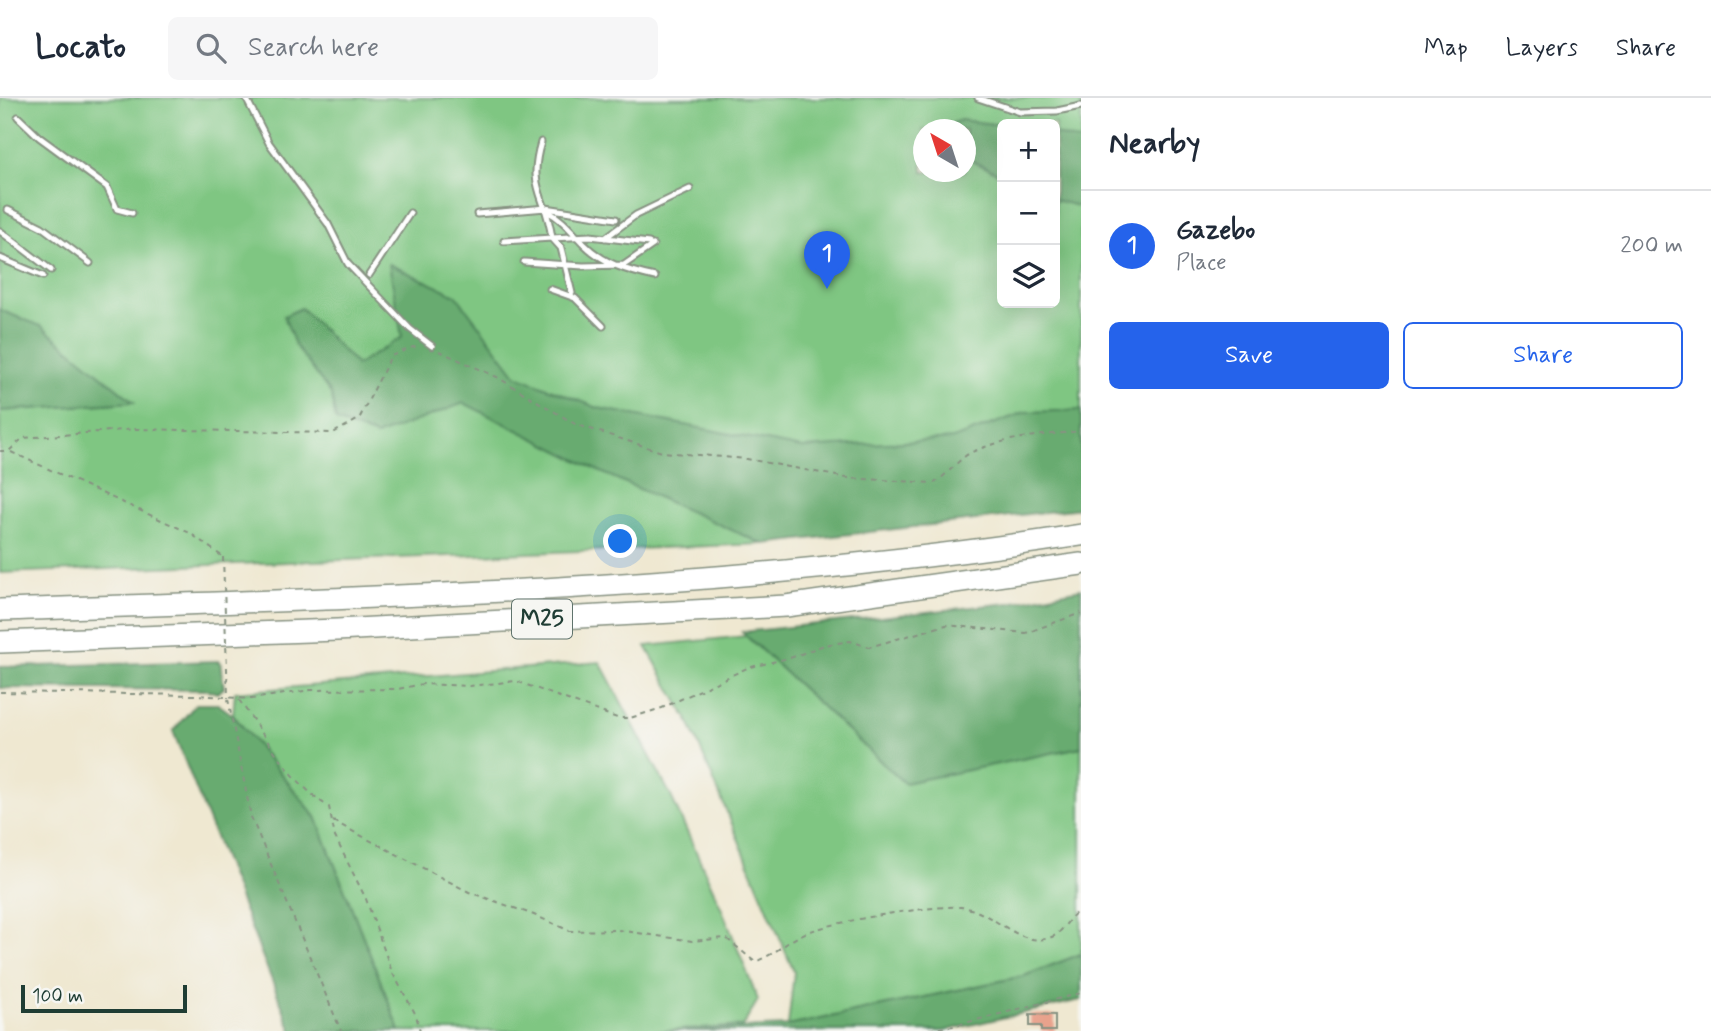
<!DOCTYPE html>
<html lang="en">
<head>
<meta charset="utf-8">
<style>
	:root { --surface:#fff; --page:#f6f6f7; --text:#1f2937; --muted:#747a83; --line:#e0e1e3; --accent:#2563eb }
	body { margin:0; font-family:Mynerve,sans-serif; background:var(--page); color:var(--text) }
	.controls { position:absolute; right:21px; top:21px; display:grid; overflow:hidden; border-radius:10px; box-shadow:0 7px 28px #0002 }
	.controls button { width:63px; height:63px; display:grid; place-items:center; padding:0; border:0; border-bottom:2px solid var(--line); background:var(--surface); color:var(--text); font:35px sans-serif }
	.compass { position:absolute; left:913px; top:21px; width:63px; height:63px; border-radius:50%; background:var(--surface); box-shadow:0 7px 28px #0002; rotate:321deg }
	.scale { position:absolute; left:21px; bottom:18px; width:166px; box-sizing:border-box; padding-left:7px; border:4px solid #1f3d34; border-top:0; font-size:19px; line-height:24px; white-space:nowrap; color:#1f3d34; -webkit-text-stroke:5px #f6f6f2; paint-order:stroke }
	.you { position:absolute; left:621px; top:444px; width:24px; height:24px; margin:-18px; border:5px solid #fff; border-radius:50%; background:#1a73e8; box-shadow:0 0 0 10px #1a73e833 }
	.badge { display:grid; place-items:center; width:46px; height:46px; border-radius:50%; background:var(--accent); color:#fff; font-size:23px; font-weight:700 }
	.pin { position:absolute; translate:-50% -58px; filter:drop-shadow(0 2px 4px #0008) }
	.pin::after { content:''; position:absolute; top:37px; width:24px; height:21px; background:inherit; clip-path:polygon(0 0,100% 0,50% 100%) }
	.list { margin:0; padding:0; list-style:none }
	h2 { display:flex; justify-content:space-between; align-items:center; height:91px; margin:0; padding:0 28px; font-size:30px }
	h2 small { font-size:23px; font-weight:400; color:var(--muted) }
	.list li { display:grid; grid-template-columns:46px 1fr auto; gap:21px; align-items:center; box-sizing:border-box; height:112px; padding:0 28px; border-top:2px solid var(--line) }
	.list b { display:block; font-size:26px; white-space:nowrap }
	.list p { margin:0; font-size:23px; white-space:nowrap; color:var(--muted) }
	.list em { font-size:23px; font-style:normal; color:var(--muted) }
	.actions { display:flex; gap:14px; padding:21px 28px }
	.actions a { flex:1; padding:16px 0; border:2px solid var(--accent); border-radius:10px; text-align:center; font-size:24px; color:var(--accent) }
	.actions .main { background:var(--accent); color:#fff }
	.icon { flex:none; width:38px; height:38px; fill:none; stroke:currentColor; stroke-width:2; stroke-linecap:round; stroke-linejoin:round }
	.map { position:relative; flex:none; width:1081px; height:933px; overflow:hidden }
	header { display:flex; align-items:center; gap:42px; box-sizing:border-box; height:98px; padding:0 35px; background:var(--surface); border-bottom:2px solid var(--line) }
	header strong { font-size:33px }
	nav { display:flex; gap:38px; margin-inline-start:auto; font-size:24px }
	.search { width:490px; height:63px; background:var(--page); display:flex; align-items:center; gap:18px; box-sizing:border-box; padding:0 24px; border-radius:10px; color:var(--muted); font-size:26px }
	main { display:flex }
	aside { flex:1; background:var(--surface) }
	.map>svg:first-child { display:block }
	.green { fill:#7fc682; stroke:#4f825b; stroke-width:2; fill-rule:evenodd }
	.forest { fill:#67ab70; stroke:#437452; stroke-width:2 }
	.building { fill:#e8a28c }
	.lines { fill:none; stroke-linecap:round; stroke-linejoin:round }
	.service-casing { stroke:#879282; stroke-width:9 }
	.motorway-casing { stroke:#879282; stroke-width:24 }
	.path { stroke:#879282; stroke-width:2; stroke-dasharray:5 5; stroke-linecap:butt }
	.service { stroke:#fff; stroke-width:5 }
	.motorway { stroke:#fff; stroke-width:21 }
	.path-bridge { stroke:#879282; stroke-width:2; stroke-dasharray:5 5; stroke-linecap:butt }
	.labels { text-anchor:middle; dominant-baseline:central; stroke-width:5; stroke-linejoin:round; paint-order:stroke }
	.shield { fill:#f6f6f2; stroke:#60746d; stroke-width:2 }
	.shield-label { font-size:23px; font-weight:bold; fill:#1f3d34 }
</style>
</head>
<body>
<header>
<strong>Locato</strong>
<div class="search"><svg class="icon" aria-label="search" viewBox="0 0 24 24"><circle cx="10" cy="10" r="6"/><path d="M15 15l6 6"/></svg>Search here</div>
<nav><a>Map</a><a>Layers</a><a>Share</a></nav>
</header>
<main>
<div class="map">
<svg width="1081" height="933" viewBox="0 0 1081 933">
	<rect width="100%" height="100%" fill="#f6f6f2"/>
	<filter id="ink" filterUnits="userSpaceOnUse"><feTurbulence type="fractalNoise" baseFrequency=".0143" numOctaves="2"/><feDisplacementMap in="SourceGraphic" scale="14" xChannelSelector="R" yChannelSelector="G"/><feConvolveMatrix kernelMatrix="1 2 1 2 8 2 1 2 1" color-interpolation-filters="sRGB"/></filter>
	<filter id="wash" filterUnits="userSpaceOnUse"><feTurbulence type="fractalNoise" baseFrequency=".00686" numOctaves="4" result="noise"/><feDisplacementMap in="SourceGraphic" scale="28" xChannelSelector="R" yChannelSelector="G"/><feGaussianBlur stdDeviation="1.57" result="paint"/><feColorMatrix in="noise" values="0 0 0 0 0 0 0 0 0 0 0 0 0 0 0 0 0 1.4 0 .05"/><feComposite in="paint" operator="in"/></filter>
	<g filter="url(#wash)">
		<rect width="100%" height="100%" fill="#efe8d1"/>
		<!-- green -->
		<path class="green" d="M0,0H1081V341L577,361L763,446L0,475V313L119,305L0,265ZM1002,26H1055V205H1002ZM923,32H965V74H923Z
			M746,538L904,685L1081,649V856L1024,878L788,928L794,874L690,626L646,548Z
			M600,564L670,696L721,809L758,902L743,928L664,933H400L316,719L233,617L235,594Z"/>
		<!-- forest -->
		<path class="forest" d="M960,22L1002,27V77L966,60L965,32L940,31Z
			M1055,36L1081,44V109L1055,102Z
			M389,166L456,197L517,278L598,310L802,350L953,341L1025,314L1081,312V410L763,446L601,374L464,305L376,338L336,323L331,296L295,247L284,218L301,210L357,267L402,239Z
			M0,212L41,228L134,304L0,313Z
			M1081,491V649L904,685L742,534L1009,505Z
			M220,563L224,590L217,595L208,592L0,590V569Z
			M196,606H218L233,617L316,719L400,933H292L173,633Z
			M1081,856V902L944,933H664L788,928L1024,878Z"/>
		<g id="blocks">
			<!-- building -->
			<path class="building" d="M1030,916L1055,917V933H1041V928H1030Z"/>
		</g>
	</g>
	<g filter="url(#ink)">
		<use href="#blocks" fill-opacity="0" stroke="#879282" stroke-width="2"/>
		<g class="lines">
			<defs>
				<path id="service" d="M246,0L269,45L328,126L348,166L410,231L432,248
					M978,0L1020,14L1057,13L1081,8
					M18,19L39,39L107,89L117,111L132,115
					M541,44C527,91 546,96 552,140L590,138L649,145
					M8,112L42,129L90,165
					M547,113C564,122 571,133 584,146C604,166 628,173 655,179
					M477,116L546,110L616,121
					M0,133L51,172
					M605,140L636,117L690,91
					M504,143L552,140L561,150L572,195
					M0,160L43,178
					M524,164L583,168L624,167L653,147
					M369,177L410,115
					M550,191L575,200L603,228"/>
				<path id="motorway" d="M0,512C361,500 724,493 1081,437
					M0,544L337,532L786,508L1081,466"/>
			</defs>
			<!-- service casing -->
			<use href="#service" class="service-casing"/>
			<!-- motorway casing -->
			<use href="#motorway" class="motorway-casing"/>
			<!-- path -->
			<path class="path" d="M439,253L497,279L575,326L662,354L747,361L847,380L934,385C948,377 959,360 972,354C1006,339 1045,337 1081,333
				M0,353H9L23,340L136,331L333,335L359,321L391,258L413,249L420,250
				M11,354L190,435L223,459
				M0,594L197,597L251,601L311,592L398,591L423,586L470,588L516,583L617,620H630L662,610L747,570L793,559L824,547L850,543L869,549L946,527L1026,535L1081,515
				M228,601L251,719L341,933
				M239,602C266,639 290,684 329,709L335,739L366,801L392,874L416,917L420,933
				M333,723L469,794L534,817L570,833L618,832L692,843L726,840L755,864C775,856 785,845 801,837C827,824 931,807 960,809C993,811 1021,854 1054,838C1065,832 1069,817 1081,812
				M919,933L953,928L1081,895"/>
			<!-- service -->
			<use href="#service" class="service"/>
			<!-- motorway -->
			<use href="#motorway" class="motorway"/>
			<!-- path-bridge -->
			<path class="path-bridge" d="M223,459L228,600"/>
		</g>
	</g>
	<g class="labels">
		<!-- shield labels -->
		<rect class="shield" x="512" y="501.5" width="60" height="39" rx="5"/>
		<g class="shield-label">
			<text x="542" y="521">M25</text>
		</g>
	</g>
</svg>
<div class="controls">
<button>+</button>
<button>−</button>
<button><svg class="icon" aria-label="layers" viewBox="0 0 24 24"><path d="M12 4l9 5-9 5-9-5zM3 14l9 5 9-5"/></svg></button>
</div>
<svg class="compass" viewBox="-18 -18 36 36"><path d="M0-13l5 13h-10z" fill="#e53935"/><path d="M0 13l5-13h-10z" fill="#747a83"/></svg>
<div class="scale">100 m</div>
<div class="you"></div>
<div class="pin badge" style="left:827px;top:191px">1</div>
</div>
<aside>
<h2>Nearby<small></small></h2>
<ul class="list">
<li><span class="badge">1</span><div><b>Gazebo</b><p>Place</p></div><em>200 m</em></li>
</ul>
<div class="actions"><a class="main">Save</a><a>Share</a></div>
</aside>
</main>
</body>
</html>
